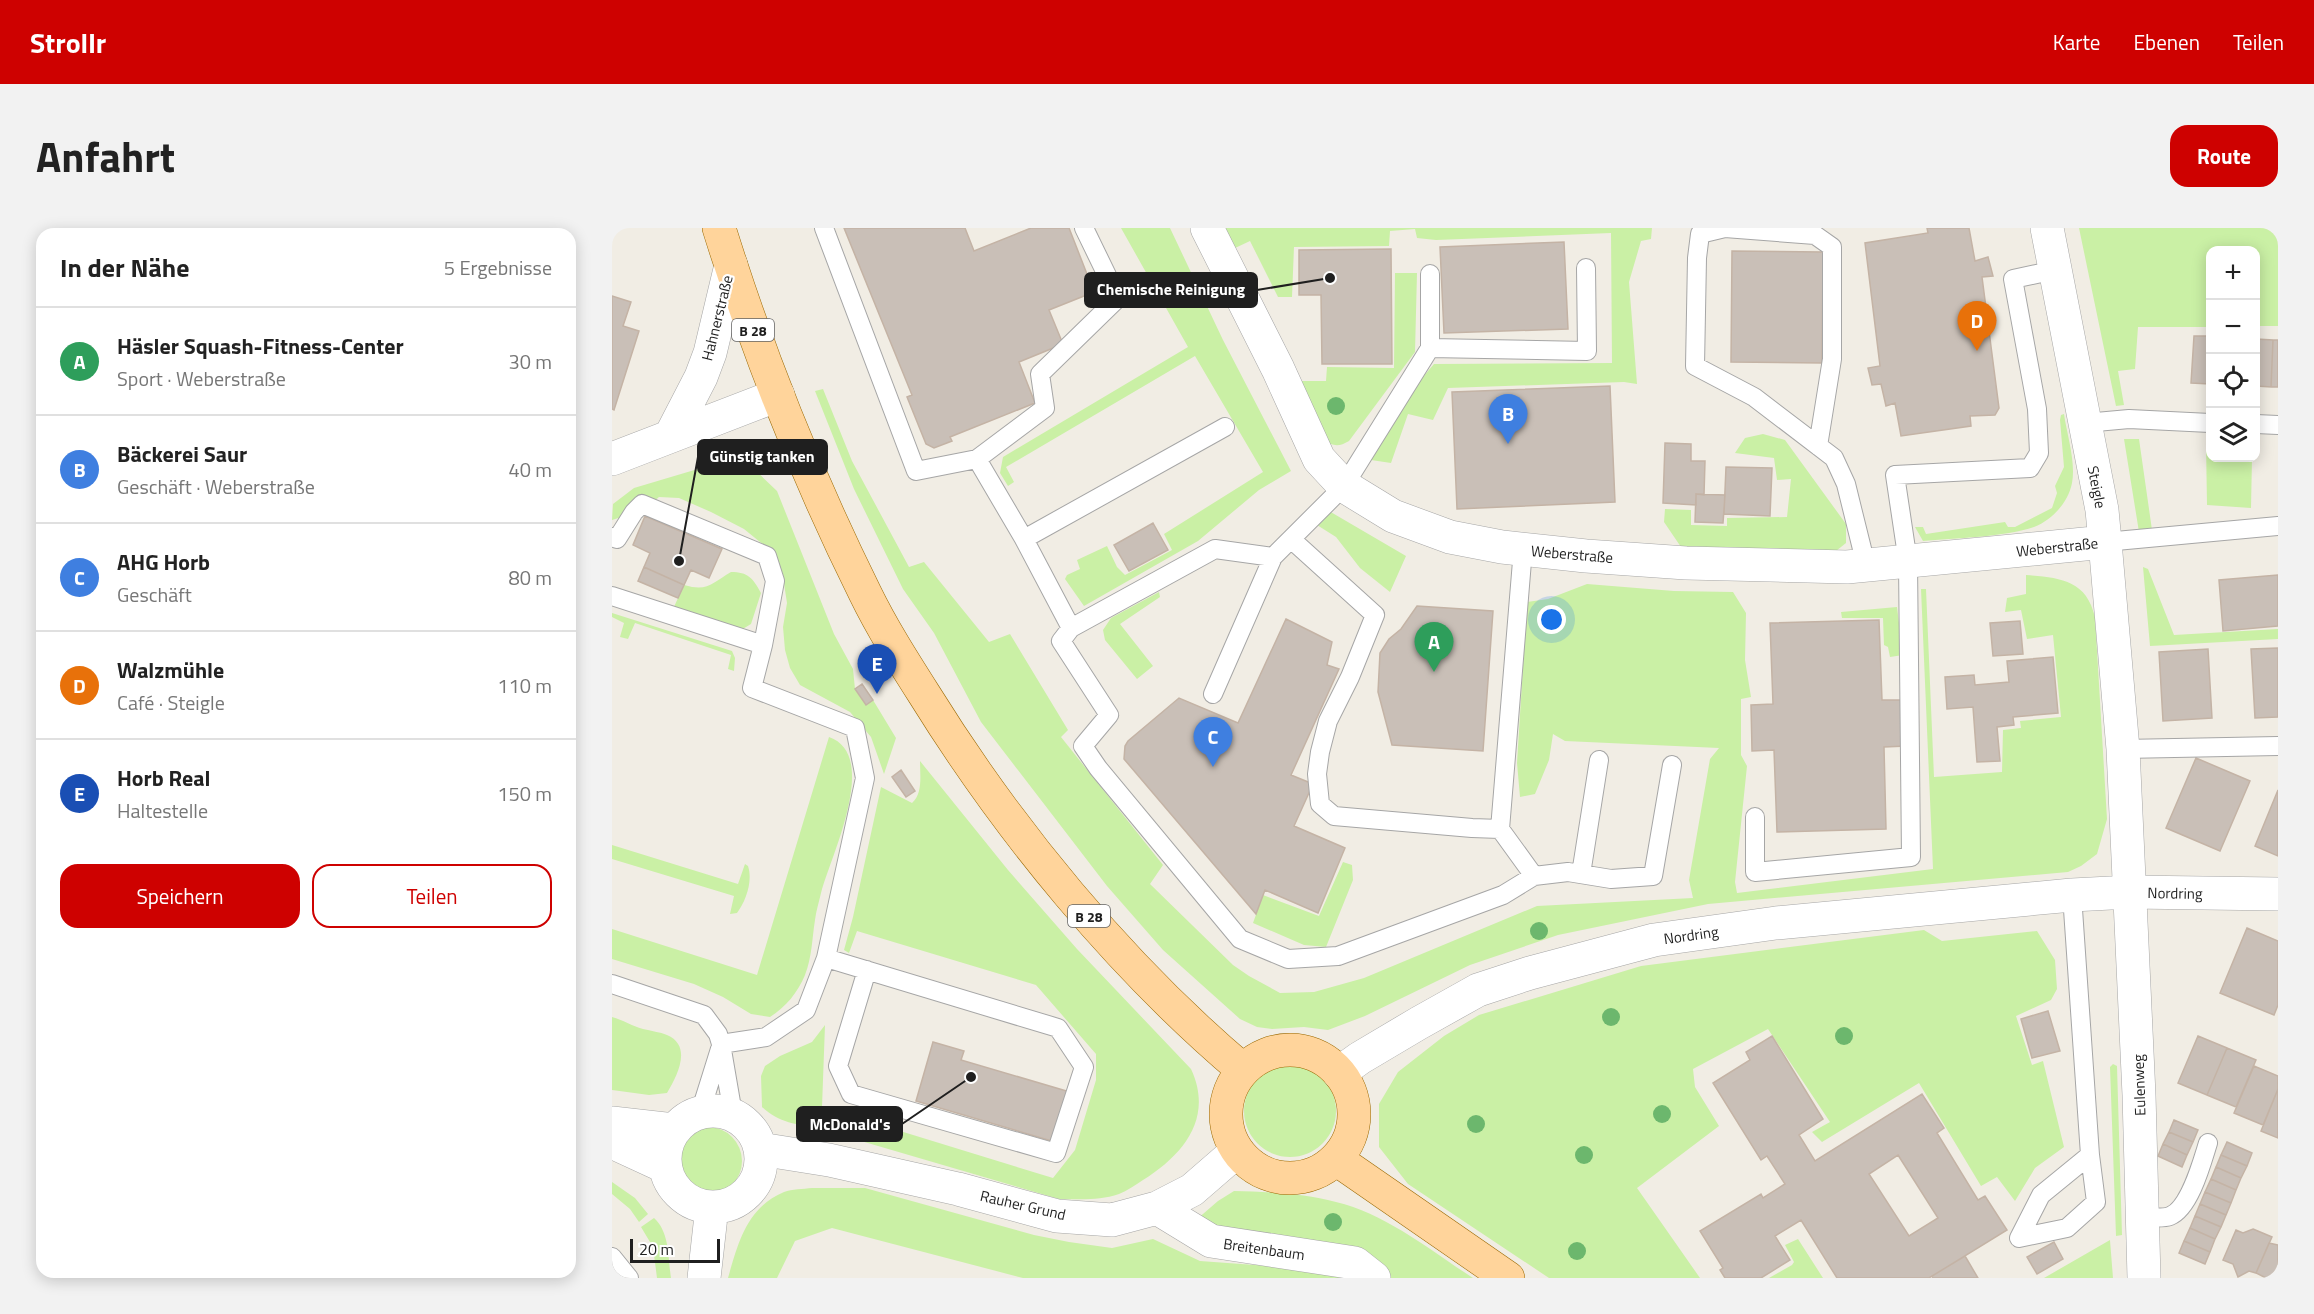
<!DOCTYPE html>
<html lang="de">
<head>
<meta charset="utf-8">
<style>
	:root { --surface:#fff; --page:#f2f2f2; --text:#222; --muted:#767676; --line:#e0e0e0; --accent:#ce0100 }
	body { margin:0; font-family:"Titillium Web",sans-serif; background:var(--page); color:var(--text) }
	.controls { position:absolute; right:18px; top:18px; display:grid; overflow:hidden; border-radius:12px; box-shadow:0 3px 15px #0003 }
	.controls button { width:54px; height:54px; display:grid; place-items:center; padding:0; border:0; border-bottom:2px solid var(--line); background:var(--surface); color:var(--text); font:30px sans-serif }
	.scale { position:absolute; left:18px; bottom:15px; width:90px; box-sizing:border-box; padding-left:6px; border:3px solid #1f1f1f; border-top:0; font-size:16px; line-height:21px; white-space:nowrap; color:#1f1f1f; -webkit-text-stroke:4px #fff; paint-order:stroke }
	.you { position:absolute; left:940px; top:392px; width:21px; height:21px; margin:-15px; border:4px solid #fff; border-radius:50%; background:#1a73e8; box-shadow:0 0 0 9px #1a73e833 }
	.badge { display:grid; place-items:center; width:39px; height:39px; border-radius:50%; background:var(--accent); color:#fff; font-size:20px; font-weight:700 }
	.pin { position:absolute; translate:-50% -50px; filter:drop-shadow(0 2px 3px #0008) }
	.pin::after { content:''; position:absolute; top:32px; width:21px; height:18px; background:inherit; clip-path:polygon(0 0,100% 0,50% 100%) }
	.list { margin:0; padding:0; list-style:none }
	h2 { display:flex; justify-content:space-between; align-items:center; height:78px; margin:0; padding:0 24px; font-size:26px }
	h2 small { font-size:20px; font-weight:400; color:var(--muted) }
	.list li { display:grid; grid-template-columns:39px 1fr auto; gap:18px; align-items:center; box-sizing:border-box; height:108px; padding:0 24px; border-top:2px solid var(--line) }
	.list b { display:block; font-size:22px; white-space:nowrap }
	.list p { margin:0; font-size:20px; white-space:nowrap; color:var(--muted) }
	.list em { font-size:20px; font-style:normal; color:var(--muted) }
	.actions { display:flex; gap:12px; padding:18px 24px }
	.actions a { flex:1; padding:14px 0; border:2px solid var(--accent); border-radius:18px; text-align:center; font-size:21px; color:var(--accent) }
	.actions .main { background:var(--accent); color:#fff }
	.icon { flex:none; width:33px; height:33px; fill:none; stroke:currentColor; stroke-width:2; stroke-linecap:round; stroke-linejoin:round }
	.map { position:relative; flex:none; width:1666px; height:1050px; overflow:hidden; border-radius:18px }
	header { display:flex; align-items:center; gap:36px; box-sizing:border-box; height:84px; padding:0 30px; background:var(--accent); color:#fff }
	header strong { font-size:28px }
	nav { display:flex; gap:33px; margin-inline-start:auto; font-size:21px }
	.intro { display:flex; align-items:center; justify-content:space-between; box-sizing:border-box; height:144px; padding:0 36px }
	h1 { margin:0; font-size:42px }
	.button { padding:15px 27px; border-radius:18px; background:var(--accent); color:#fff; font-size:21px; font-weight:700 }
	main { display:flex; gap:36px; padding:0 36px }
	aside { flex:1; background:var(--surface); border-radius:18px; box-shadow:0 3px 15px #0003 }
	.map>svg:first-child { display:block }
	.grass { fill:#caf0a5 }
	.building { fill:#c9bfb7; stroke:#c4b3a5; stroke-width:1.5; fill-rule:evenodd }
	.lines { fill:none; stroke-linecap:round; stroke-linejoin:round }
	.lane-casing { stroke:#a6a6a6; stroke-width:20 }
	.street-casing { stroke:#a6a6a6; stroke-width:34 }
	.primary-casing { stroke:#9a6800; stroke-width:34 }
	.lane { stroke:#fff; stroke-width:18 }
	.street { stroke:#fff; stroke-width:33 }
	.primary { stroke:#ffd49b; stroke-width:33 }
	.tree { fill:#6cb76d }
	.labels { text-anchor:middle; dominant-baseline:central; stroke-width:4.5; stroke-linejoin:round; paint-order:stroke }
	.shield { fill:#fff; stroke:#626262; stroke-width:1.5 }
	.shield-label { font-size:14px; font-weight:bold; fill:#1f1f1f }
	.street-label { font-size:15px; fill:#1f1f1f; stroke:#fff }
	.leader { fill:none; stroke:#1f1f1f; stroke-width:2 }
	.callout-dot { fill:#1f1f1f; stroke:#fff; stroke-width:2 }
	.callout { fill:#1f1f1f; stroke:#1f1f1f; stroke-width:2 }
	.callout-label { font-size:16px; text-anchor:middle; font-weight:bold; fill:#fff }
</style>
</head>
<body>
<header>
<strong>Strollr</strong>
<nav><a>Karte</a><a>Ebenen</a><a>Teilen</a></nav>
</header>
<div class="intro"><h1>Anfahrt</h1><a class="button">Route</a></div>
<main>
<aside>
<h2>In der Nähe<small>5 Ergebnisse</small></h2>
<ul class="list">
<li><span class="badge" style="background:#2e9e5b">A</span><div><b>Häsler Squash-Fitness-Center</b><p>Sport · Weberstraße</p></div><em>30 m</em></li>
<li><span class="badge" style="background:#3f7fe0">B</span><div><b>Bäckerei Saur</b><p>Geschäft · Weberstraße</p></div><em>40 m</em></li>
<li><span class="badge" style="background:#3f7fe0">C</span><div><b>AHG Horb</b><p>Geschäft</p></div><em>80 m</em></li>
<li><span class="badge" style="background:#e8710a">D</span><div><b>Walzmühle</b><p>Café · Steigle</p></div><em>110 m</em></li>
<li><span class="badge" style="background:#1a4fb4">E</span><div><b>Horb Real</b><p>Haltestelle</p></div><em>150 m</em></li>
</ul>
<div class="actions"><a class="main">Speichern</a><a>Teilen</a></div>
</aside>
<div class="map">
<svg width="1666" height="1050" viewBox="0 0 1666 1050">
	<rect width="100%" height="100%" fill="#f1ede4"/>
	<!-- grass -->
	<path class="grass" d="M509,0H558L611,112L679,243L647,262L586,313L472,378L453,351L455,347L468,341L465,332L495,318L505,339L513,347L560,322L552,306L651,244L583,128L394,239L402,254L396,258L388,245L391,229L576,119Z
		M609,0H1040L1039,11L1029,13L1017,54L1025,156L1012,154L836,160L821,192L796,186L779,235L759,232L810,150L822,136L1000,135L999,5L824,12L805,10L803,1L778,3L777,18L682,19L680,69H666L638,13L621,21Z
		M1467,0H1666V98H1644V22H1598V99H1526L1523,141L1506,143L1512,177L1504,178Z
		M783,45H805L803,124L737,213C727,219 722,218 711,213L683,153H714L715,139L782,140Z
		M211,161L240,233L297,339L312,334L377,414L398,406L456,502L449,509L551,637L538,656L621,737L637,748L668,765L702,764L752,750L925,678L1081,670L1077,652L1098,531L1107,520L953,513L941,506L937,532L923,566L908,569L905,535L915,374L936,371L975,356L1062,363L1121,364L1134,385L1133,432L1139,469L1129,471V527L1135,538L1123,654L1125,665L1321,641L1309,361H1314L1322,549L1390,544L1391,502L1409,500L1408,493L1449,489L1441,407L1415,411L1409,382L1393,384L1395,370L1414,366V347C1447,350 1474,351 1483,389L1495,591L1485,626L1469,638L1456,644L1096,676L946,707L858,737L753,788L716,802L692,799L660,801L645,799L628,791L551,722L495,658L369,494L322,405L291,361L242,261L203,163Z
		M1452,186C1455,207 1464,234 1460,255C1456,275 1440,292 1422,299C1394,309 1341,310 1311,313L1303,299H1311L1314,306L1393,294L1396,299H1403L1440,280L1445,265L1443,258L1452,239L1448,192L1449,187Z
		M1151,206L1173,212L1234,296V315L1224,323L1071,322L1052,294L1053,281L1079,282V297L1115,298V290L1175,289L1179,251L1165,252L1162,230L1123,225L1133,210Z
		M1512,211H1527L1540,302L1527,304Z
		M1594,216H1598V230H1640L1639,280L1595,277Z
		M116,232L141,240L165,263L222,406L241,441L243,461L254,477L261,472L284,510L272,546L259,509L238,484L188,457L178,440L173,422L171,399L175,375L171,349L153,318L132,301L99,284L67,270L47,269L32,282L0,292L1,276L22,260Z
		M717,283L794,328L778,364L748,340L724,309L705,297Z
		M1531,339L1536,341L1562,407L1666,401V411L1538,418Z
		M119,344C136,344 141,350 149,365L139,396L129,402L61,381L72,357C96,364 100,355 119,344Z
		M547,364L548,369L508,396L541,438L525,451L493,412L491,402L499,390Z
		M1285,379L1291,427L1278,429L1276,419L1272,417L1271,390H1230L1229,384Z
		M0,385L120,423L123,430L122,443L116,441L119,427L23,395L16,411L8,409L12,395L0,389Z
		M217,509C269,527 218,630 209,665C207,674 204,683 203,692C200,711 200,729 193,747C186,764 174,779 158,789L139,786L111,769L82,756L0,731V701L145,747Z
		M308,533L396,642L465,721L579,841C602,890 571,927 531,952C523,957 515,963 507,966C487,973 467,971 447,971L208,901C185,896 167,895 150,879L149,848L153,838L168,828L200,814L213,797L210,879L441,950L463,922L484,852V826L424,757L245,703L237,725L232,722L241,689L269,559L300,575C311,565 308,548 308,533Z
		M0,617L126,656L133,636L136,638C141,653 134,673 125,685L118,686L122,668L0,631Z
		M731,634L740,637L741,652L714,719L692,717L641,695L651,667L707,688Z
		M1312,702L1330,713L1425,703L1443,732L1445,761L1439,772L1404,788L1420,837L1431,833L1452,919L1423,940L1403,973L1385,949L1369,958L1307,855L1210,914L1200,904L1218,894L1156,801L1081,841L1083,859L1107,898L1025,960L1088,1050H937L796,956L767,919V876L786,844L832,808L867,787L1029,738Z
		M0,789C11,792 20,798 31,801C39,803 48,804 55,807C81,818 65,848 55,865L37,867L0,862Z
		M1501,836L1505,838L1510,1007L1504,1008L1498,839Z
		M632 883a46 46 0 1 1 92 0a46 46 0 1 1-92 0Z
		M62 933a34 34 0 1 1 68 0a34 34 0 1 1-68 0Z
		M0,954L23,970L36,986L27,994L18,981L0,966Z
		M200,960H253L422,1007L457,1014L500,1020L541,1011L588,1033L711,1042L730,1050H411L220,1000L183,1013L165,1050H116C126,1015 135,979 172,964C180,961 191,961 200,960Z
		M622,963C656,964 691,965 724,974C774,986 818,1022 861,1050H776L601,1007L584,992L606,973Z
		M42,990C58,1004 56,1031 59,1050H45L41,1019L29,999Z
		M1186,1011L1211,1050H1157L1180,1037L1182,1034L1173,1017Z
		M1498,1012L1501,1050H1432Z"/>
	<!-- building -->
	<path class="building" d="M232,0H353L362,23L419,0H457L482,64L437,82L451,116L407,134L423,175L338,209L340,213L322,220L314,216L295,169L300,167Z
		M1315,0H1357L1363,33L1376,29L1381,48L1370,49L1387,180L1383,187L1358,188L1359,198L1289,208L1283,175L1274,178L1269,156L1260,157L1256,140L1268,138L1253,15L1316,5Z
		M952,14L956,101L832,105L828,19Z
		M779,21L780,136H710L709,67H687V22Z
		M1120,23L1211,24L1210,135L1119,134Z
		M0,68L19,74L11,98L27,103L2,182L0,181Z
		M1582,108H1598V156L1579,155Z
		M1644,111L1661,112L1659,159L1644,158Z
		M1661,112H1666V159H1659Z
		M998,158L1003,274L845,281L840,164Z
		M1053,215L1079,216V233H1093L1092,267L1084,266V277L1051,275Z
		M1114,239L1160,240L1158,288L1112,286Z
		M1084,266L1113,267L1111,295L1083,294Z
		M33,288L110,321L97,350L79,342L72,357L32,339L38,325L21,317Z
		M541,295L556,322L517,343L502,317Z
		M32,339L72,357L66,370L26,353Z
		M1666,347V398L1611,403L1607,352Z
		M805,378L881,383L871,523L780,517L766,464L768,425L777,411L789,401Z
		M674,391L720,414L715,437L727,441L679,547L701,556L682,598L733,620L706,685L653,662L644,686L512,531L513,518L516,513L567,470L626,495Z
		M1267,392L1270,472H1292L1294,518L1272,519L1274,601L1165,604L1162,522L1140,523L1139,477L1161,476L1158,395Z
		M1408,393L1411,426L1381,428L1378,395Z
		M1666,420V489L1643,490L1639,421Z
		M1596,421L1600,490L1551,493L1547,424Z
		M1441,429L1446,485L1401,489L1402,497L1385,499L1388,533L1365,534L1361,479L1335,481L1333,449L1362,447L1363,457L1397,454L1395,433Z
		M250,456L261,472L254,477L243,461Z
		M1584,530L1638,553L1608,623L1554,600Z
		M289,542L303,563L294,569L280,549Z
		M1666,562V628L1643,618Z
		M1635,700L1666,713V777L1662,787L1608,765Z
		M1436,783L1448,823L1420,830L1409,791Z
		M1160,808L1211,891L1187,907L1203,933L1310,866L1332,900L1325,905L1366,972L1373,968L1395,1002L1317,1050H1225L1189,992L1163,1008L1178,1032L1149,1050H1113L1108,1042L1111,1040L1088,1003L1149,966L1151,970L1173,956L1155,928L1149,932L1101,855L1138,832L1134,824ZM1286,927L1326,990L1297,1008L1257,946Z
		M1586,808L1615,820L1595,867L1566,855Z
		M321,814L352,823L349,832L458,864L443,914L304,873Z
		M1615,820L1644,832L1624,879L1595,867Z
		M1642,838L1666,848V861L1651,897L1622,885Z
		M1666,861V910L1649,903Z
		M1562,892L1586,902L1581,914L1557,904Z
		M1557,904L1581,914L1575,927L1551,916Z
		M1615,914L1640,925L1635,938L1609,927Z
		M1551,916L1575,927L1570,939L1546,928Z
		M1609,927L1635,938L1629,950L1604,939Z
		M1604,939L1629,950L1624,962L1599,951Z
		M1599,951L1624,962L1619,975L1593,964Z
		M1593,964L1619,975L1614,987L1588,976Z
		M1588,976L1614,987L1609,999L1583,988Z
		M1583,988L1609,999L1603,1011L1578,1000Z
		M1578,1000L1603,1011L1598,1024L1572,1013Z
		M1641,1001L1660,1009L1644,1045L1637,1043L1626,1049L1621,1036L1611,1032L1624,1002L1631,1005Z
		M1572,1013L1598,1024L1593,1036L1567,1025Z
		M1442,1014L1451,1031L1425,1046L1415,1029Z
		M1657,1015L1666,1017V1050H1654L1644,1045Z
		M1353,1028L1366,1050H1321L1320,1048Z"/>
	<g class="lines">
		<defs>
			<path id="lane" d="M212,0L304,243L365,231L412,311L459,400L449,413L497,487L471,518L486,540L628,711L676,731L726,728L891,667L922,648L956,644L999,651L1041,648L1060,537
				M818,120V46
				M1473,195L1517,191L1598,195
				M1644,196L1666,197
				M1206,218L1220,131V19L1203,7L1113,0L1088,6L1085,30L1083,138L1142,169L1222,230L1234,256L1254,337
				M365,231L433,180L428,146L506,70L472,0
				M0,309L5,311L22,284L30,276L155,328L163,353L151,417L140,460L243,500L253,550L214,730L194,782L154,809L109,816
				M412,311L613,199
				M679,311L763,387L738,449L716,493L708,524L705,546L708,576L722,588L860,600L888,601L922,648
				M1493,314L1666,298
				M0,368L151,417
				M459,400L603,321L661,329L732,258L818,120L975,123L974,40
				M601,466L661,329
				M1511,521L1666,518
				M1143,589V644L1299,629L1296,334L1283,247L1418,240L1427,225L1425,181L1401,51L1443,42
				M888,601L911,321
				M969,646L987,532
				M1460,667L1478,927L1429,967L1407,1010L1455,1000L1484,974L1478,927
				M214,730L446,800L472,839L444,925L239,866L226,838L255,742
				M0,756L92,787L106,806L109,816L121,886
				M88,885L108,821
				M1530,989C1538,989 1550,991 1558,988C1578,980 1590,934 1596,915
				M0,1029L17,1050"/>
			<path id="street" d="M595,0L666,141L707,231L732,258L781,288L838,309L890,319L974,328L1074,335L1235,339L1493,314
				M1435,0L1490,282L1493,314L1511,521L1527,867L1532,1050
				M59,207L89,149L98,125L119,37
				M0,231L166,167
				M727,845L748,830L807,795L866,762L918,745L1042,712L1164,695L1460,667L1518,664L1666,666
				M53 931a48 48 0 1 1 96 0a48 48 0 1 1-96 0Z
				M0,895L62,902
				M0,914L52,938
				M148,921L217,932L346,961L445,988L500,992L545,980L580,962L625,923
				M545,980L599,1013L743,1035L762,1050
				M92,1050L100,979"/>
			<path id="primary" d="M107,0C146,125 195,248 253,365C270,400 291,433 312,466C397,603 508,738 631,842
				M614 886a64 64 0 1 1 128 0a64 64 0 1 1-128 0Z
				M724,931L896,1050"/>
		</defs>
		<!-- lane casing -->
		<use href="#lane" class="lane-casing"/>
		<!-- street casing -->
		<use href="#street" class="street-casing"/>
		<!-- primary casing -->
		<use href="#primary" class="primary-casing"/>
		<!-- lane -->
		<use href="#lane" class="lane"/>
		<!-- street -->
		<use href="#street" class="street"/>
		<!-- primary -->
		<use href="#primary" class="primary"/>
	</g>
	<!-- trees -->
	<g class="tree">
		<circle cx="724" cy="178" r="9"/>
		<circle cx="927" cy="703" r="9"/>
		<circle cx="999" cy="789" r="9"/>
		<circle cx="1232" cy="808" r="9"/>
		<circle cx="1050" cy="886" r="9"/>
		<circle cx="864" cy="896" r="9"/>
		<circle cx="972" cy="927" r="9"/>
		<circle cx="721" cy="994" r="9"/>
		<circle cx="965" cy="1023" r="9"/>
	</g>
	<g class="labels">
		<!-- shield labels -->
		<g class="shield">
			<rect x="120" y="91" width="42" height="22" rx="4.5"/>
			<rect x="456" y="677" width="42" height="22" rx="4.5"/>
		</g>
		<g class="shield-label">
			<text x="141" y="102">B 28</text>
			<text x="477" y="688">B 28</text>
		</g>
		<!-- street labels -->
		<g class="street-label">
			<text transform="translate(105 90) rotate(-76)">Hahnerstraße</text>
			<text transform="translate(1485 259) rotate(79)">Steigle</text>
			<text transform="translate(1445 319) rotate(-6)">Weberstraße</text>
			<text transform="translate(960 326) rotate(5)">Weberstraße</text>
			<text transform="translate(1563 665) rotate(1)">Nordring</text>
			<text transform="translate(1079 707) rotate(-8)">Nordring</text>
			<text transform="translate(1527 857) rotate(-92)">Eulenweg</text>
			<text transform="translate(411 977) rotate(13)">Rauher Grund</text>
			<text transform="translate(652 1021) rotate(8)">Breitenbaum</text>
		</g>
	</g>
	<!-- callouts -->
	<path class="leader" d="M718 50L645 62M67 333L86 229M359 849L290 896"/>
	<g class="callout-dot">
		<circle cx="718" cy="50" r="6"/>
		<circle cx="67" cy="333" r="6"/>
		<circle cx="359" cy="849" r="6"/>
	</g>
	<g class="callout">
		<rect x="473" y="45" width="172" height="34" rx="6"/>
		<rect x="86" y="212" width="129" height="34" rx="6"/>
		<rect x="185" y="879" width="105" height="34" rx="6"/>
	</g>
	<g class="callout-label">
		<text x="559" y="67">Chemische Reinigung</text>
		<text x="150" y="234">Günstig tanken</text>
		<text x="238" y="902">McDonald's</text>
	</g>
</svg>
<div class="controls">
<button>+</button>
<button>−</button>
<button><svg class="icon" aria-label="locate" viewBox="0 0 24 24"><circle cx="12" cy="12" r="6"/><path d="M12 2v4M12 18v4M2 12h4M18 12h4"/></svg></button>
<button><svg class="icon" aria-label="layers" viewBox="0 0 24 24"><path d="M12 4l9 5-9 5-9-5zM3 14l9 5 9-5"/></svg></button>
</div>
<div class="scale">20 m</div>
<div class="you"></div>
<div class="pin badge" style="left:822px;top:444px;background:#2e9e5b">A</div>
<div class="pin badge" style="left:896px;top:216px;background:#3f7fe0">B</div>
<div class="pin badge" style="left:601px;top:539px;background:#3f7fe0">C</div>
<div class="pin badge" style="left:1365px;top:123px;background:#e8710a">D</div>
<div class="pin badge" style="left:265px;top:466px;background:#1a4fb4">E</div>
</div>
</main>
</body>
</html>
